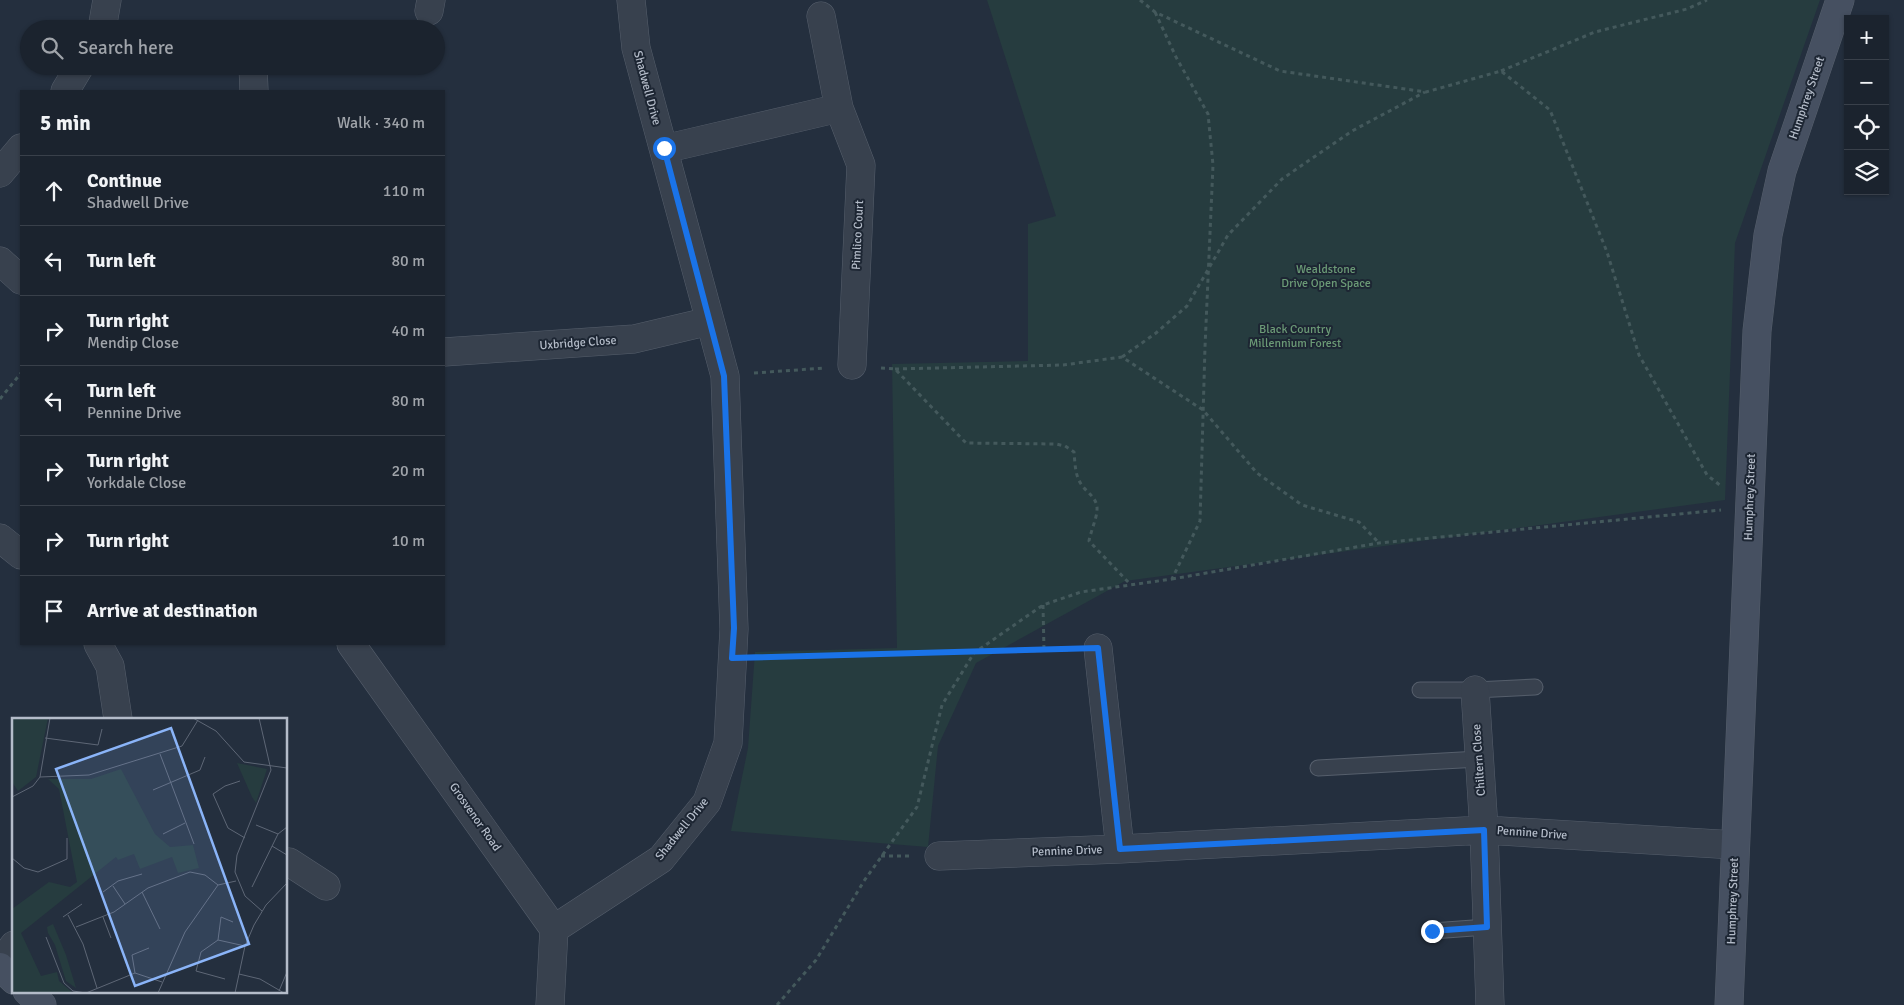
<!DOCTYPE html>
<html lang="en">
<head>
<meta charset="utf-8">
<style>
	:root { --surface:#1b232e; --page:#242b36; --text:#f1f3f6; --muted:#a0a4aa; --line:#39404a }
	body { margin:0; font-family:Signika,sans-serif; background:var(--page); color:var(--text) }
	.controls { position:absolute; right:15px; top:15px; display:grid; overflow:hidden; border-radius:0px; box-shadow:0 1px 4px #0004 }
	.controls button { width:45px; height:45px; display:grid; place-items:center; padding:0; border:0; border-bottom:1px solid var(--line); background:var(--surface); color:var(--text); font:25px sans-serif }
	.stop { position:absolute; width:15px; height:15px; margin:-11px; border:4px solid #1a73e8; border-radius:50%; background:#fff }
	.stop.end { background:#1a73e8; border-color:#fff; box-shadow:0 1px 5px #0008 }
	.list { margin:0; padding:0; list-style:none }
	h2 { display:flex; justify-content:space-between; align-items:center; height:65px; margin:0; padding:0 20px; font-size:21px }
	h2 small { font-size:16px; font-weight:400; color:var(--muted) }
	.list li { display:grid; grid-template-columns:32px 1fr auto; gap:15px; align-items:center; box-sizing:border-box; height:70px; padding:0 20px; border-top:1px solid var(--line) }
	.list b { display:block; font-size:19px; white-space:nowrap }
	.list p { margin:0; font-size:16px; white-space:nowrap; color:var(--muted) }
	.list em { font-size:16px; font-style:normal; color:var(--muted) }
	.icon { flex:none; width:28px; height:28px; fill:none; stroke:currentColor; stroke-width:2; stroke-linecap:round; stroke-linejoin:round }
	.map { position:relative; flex:none; width:1904px; height:1005px; overflow:hidden }
	.search { position:absolute; background:var(--surface); box-shadow:0 1px 4px #0004; left:20px; top:20px; width:425px; height:55px; display:flex; align-items:center; gap:12px; box-sizing:border-box; padding:0 18px; border-radius:28px; color:var(--muted); font-size:19px }
	.panel { position:absolute; background:var(--surface); box-shadow:0 1px 4px #0004; left:20px; top:90px; width:425px; height:555px; border-radius:0px }
	.map>svg:first-child { display:block }
	.green { fill:#263c3f }
	.lines { fill:none; stroke-linecap:round; stroke-linejoin:round }
	.lane-casing { stroke:#565f6c; stroke-width:17 }
	.street-casing { stroke:#565f6c; stroke-width:29 }
	.secondary-casing { stroke:#565f6c; stroke-width:29 }
	.path { stroke:#44595c; stroke-width:3; stroke-dasharray:4 4; stroke-linecap:butt }
	.lane { stroke:#38414e; stroke-width:15 }
	.street { stroke:#38414e; stroke-width:28 }
	.secondary { stroke:#465061; stroke-width:28 }
	.route { stroke:#1a73e8; stroke-width:6 }
	.labels { text-anchor:middle; dominant-baseline:central; stroke-width:4; stroke-linejoin:round; paint-order:stroke }
	.street-label { font-size:12px; fill:#b4bcc9; stroke:#1d2633 }
	.park-label { font-size:12px; fill:#6b9a76; stroke:#1d2633 }
	.inset-road { fill:none; stroke:#5e6776; stroke-width:1 }
	.view { fill:#8ab4f8; fill-opacity:0.15; stroke:#8ab4f8; stroke-width:2.5 }
	.inset-edge { fill:none; stroke:#b4bcc9; stroke-width:2.5 }
</style>
</head>
<body>
<div class="map">
<svg width="1904" height="1005" viewBox="0 0 1904 1005">
	<rect width="100%" height="100%" fill="#242f3e"/>
	<!-- green -->
	<path class="green" d="M987,0H1820L1735,243L1725,500L1125,581L976,663L938,746L928,847L731,831L748,748L755,652L897,648L892,364L1028,361V224L1056,216Z"/>
	<g class="lines">
		<defs>
			<path id="lane" d="M1420,690H1475L1535,687
				M1318,768L1479,759
				M1432,931L1487,927"/>
			<path id="street" d="M429,11L431,0
				M821,16L839,108L861,165L852,365
				M102,29L107,0
				M253,66L254,91
				M65,91L80,66
				M664,149L839,108
				M0,173L21,148
				M0,261L21,280
				M444,352L634,339L710,321
				M0,538L21,555
				M98,644L110,666L118,719
				M351,644L554,929L550,1005
				M1098,648L1120,849
				M1475,690L1484,830L1490,1005
				M939,856L1120,849L1484,830L1735,845
				M289,862L326,886
				M554,929L661,859L707,802L728,743L734,629L725,376L636,48L631,0
				M0,964L14,945"/>
			<path id="secondary" d="M0,967L14,980
				M27,991L42,1005
				M1729,1005L1757,331L1768,235L1782,171L1840,0"/>
		</defs>
		<!-- lane casing -->
		<use href="#lane" class="lane-casing"/>
		<!-- street casing -->
		<use href="#street" class="street-casing"/>
		<!-- secondary casing -->
		<use href="#secondary" class="secondary-casing"/>
		<!-- path -->
		<path class="path" d="M1140,0L1155,12L1280,71L1426,92L1501,71L1550,110L1607,252L1639,355L1707,475L1721,486
			M1501,71L1595,32L1687,9L1707,0
			M1122,357L1156,333L1187,306L1228,235L1282,179L1352,131L1425,92
			M881,368L895,369L966,443L1056,444L1065,446L1074,452C1075,463 1075,475 1081,484C1087,493 1098,498 1097,510C1097,517 1091,531 1089,541L1130,584
			M895,369L1063,365L1122,357L1203,410L1257,473L1302,505L1359,522L1379,543
			M754,373L825,368
			M0,399L21,373
			M1172,579L1379,543L1721,510
			M1043,605L1044,650
			M760,657L1069,650
			M881,856H911
			M777,1005L816,960L864,881L917,807L942,705L974,653L1043,605L1081,592L1172,579L1200,521L1205,347L1213,165L1208,114L1176,57L1155,12"/>
		<!-- lane -->
		<use href="#lane" class="lane"/>
		<!-- street -->
		<use href="#street" class="street"/>
		<!-- secondary -->
		<use href="#secondary" class="secondary"/>
	</g>
	<g class="lines">
		<!-- route -->
		<path class="route" d="M664,148L724,376L734,628L732,658L1098,648L1120,849L1484,830L1487,927L1432,931"/>
	</g>
	<g class="labels">
		<!-- street labels -->
		<g class="street-label">
			<text transform="translate(647 88) rotate(75)">Shadwell Drive</text>
			<text transform="translate(1807 98) rotate(-71)">Humphrey Street</text>
			<text transform="translate(858 235) rotate(-87)">Pimlico Court</text>
			<text transform="translate(578 343) rotate(-4)">Uxbridge Close</text>
			<text transform="translate(1750 497) rotate(-88)">Humphrey Street</text>
			<text transform="translate(1479 760) rotate(-94)">Chiltern Close</text>
			<text transform="translate(475 817) rotate(55)">Grosvenor Road</text>
			<text transform="translate(682 829) rotate(-51)">Shadwell Drive</text>
			<text transform="translate(1532 833) rotate(4)">Pennine Drive</text>
			<text transform="translate(1067 851) rotate(-2)">Pennine Drive</text>
			<text transform="translate(1733 901) rotate(-88)">Humphrey Street</text>
		</g>
		<!-- park labels -->
		<g class="park-label">
			<text x="1326" y="269">Wealdstone<tspan x="1326" dy="14">Drive Open Space</tspan></text>
			<text x="1295" y="329">Black Country<tspan x="1295" dy="14">Millennium Forest</tspan></text>
		</g>
	</g>
	<!-- overview -->
	<g transform="translate(12 718)">
		<rect width="275" height="275" fill="#242f3e"/>
		<path d="M0,0H36L24,59L6,73L0,64ZM225,45L255,51L244,85L240,79ZM109,51L143,116L158,129L181,127L187,150L166,155L160,139L128,151L122,136L106,142L104,139L9,215L29,258L45,254L47,263L61,275H0V191L37,164L58,169L65,164L47,71L36,61H79ZM41,206L54,237L64,270L54,263L43,227L36,215L35,209Z" fill="#263c3f"/>
		<path class="inset-road" d="M181,0L204,13L232,44L275,50M247,0L259,52L225,137L223,154L233,178L250,193M33,20L86,27L90,11M148,36L182,126M28,59L77,57L170,28L186,2M228,63L213,68L201,76L216,110L233,120M141,72L188,52L193,39M0,79L21,68L28,59L38,0M244,107L266,116M151,116L173,105M260,128L275,137M0,140L12,150L26,154L55,141V120M101,168L113,186M240,169L266,116L275,109M91,174L106,163L130,156M130,174L148,211M56,197L71,226L85,270M51,199L70,186M91,199L99,220M64,209L102,194L136,170L178,154L193,157L206,167M34,219L52,265L61,273L74,275L123,255L150,264M206,222L209,199L221,204M123,255L120,237L137,230M227,256L248,261L272,275M213,261L184,253L189,234L206,222L233,228M267,273L275,254M146,275L173,214L206,167L224,163M223,275L233,228L242,207L254,187L275,165"/>
		<path class="view" d="M159,10L237,226L123,268L44,51Z"/>
		<rect width="275" height="275" class="inset-edge"/>
	</g>
</svg>
<div class="controls">
<button>+</button>
<button>−</button>
<button><svg class="icon" aria-label="locate" viewBox="0 0 24 24"><circle cx="12" cy="12" r="6"/><path d="M12 2v4M12 18v4M2 12h4M18 12h4"/></svg></button>
<button><svg class="icon" aria-label="layers" viewBox="0 0 24 24"><path d="M12 4l9 5-9 5-9-5zM3 14l9 5 9-5"/></svg></button>
</div>
<div class="stop" style="left:664px;top:148px"></div>
<div class="stop end" style="left:1432px;top:931px"></div>
<div class="search"><svg class="icon" aria-label="search" viewBox="0 0 24 24"><circle cx="10" cy="10" r="6"/><path d="M15 15l6 6"/></svg>Search here</div>
<section class="panel">
<h2>5 min<small>Walk · 340 m</small></h2>
<ul class="list">
<li><svg class="icon" aria-label="ahead" viewBox="0 0 24 24"><path d="M12 20V5M6 11l6-6 6 6"/></svg><div><b>Continue</b><p>Shadwell Drive</p></div><em>110 m</em></li>
<li><svg class="icon" aria-label="left" viewBox="0 0 24 24"><path d="M17 20v-9H6M10 6l-5 5 5 5"/></svg><div><b>Turn left</b></div><em>80 m</em></li>
<li><svg class="icon" aria-label="right" viewBox="0 0 24 24"><path d="M7 20v-9h11M14 6l5 5-5 5"/></svg><div><b>Turn right</b><p>Mendip Close</p></div><em>40 m</em></li>
<li><svg class="icon" aria-label="left" viewBox="0 0 24 24"><path d="M17 20v-9H6M10 6l-5 5 5 5"/></svg><div><b>Turn left</b><p>Pennine Drive</p></div><em>80 m</em></li>
<li><svg class="icon" aria-label="right" viewBox="0 0 24 24"><path d="M7 20v-9h11M14 6l5 5-5 5"/></svg><div><b>Turn right</b><p>Yorkdale Close</p></div><em>20 m</em></li>
<li><svg class="icon" aria-label="right" viewBox="0 0 24 24"><path d="M7 20v-9h11M14 6l5 5-5 5"/></svg><div><b>Turn right</b></div><em>10 m</em></li>
<li><svg class="icon" aria-label="arrive" viewBox="0 0 24 24"><path d="M6 21V4h12l-3 4 3 4H6"/></svg><div><b>Arrive at destination</b></div></li>
</ul>
</section>
</div>
</body>
</html>
